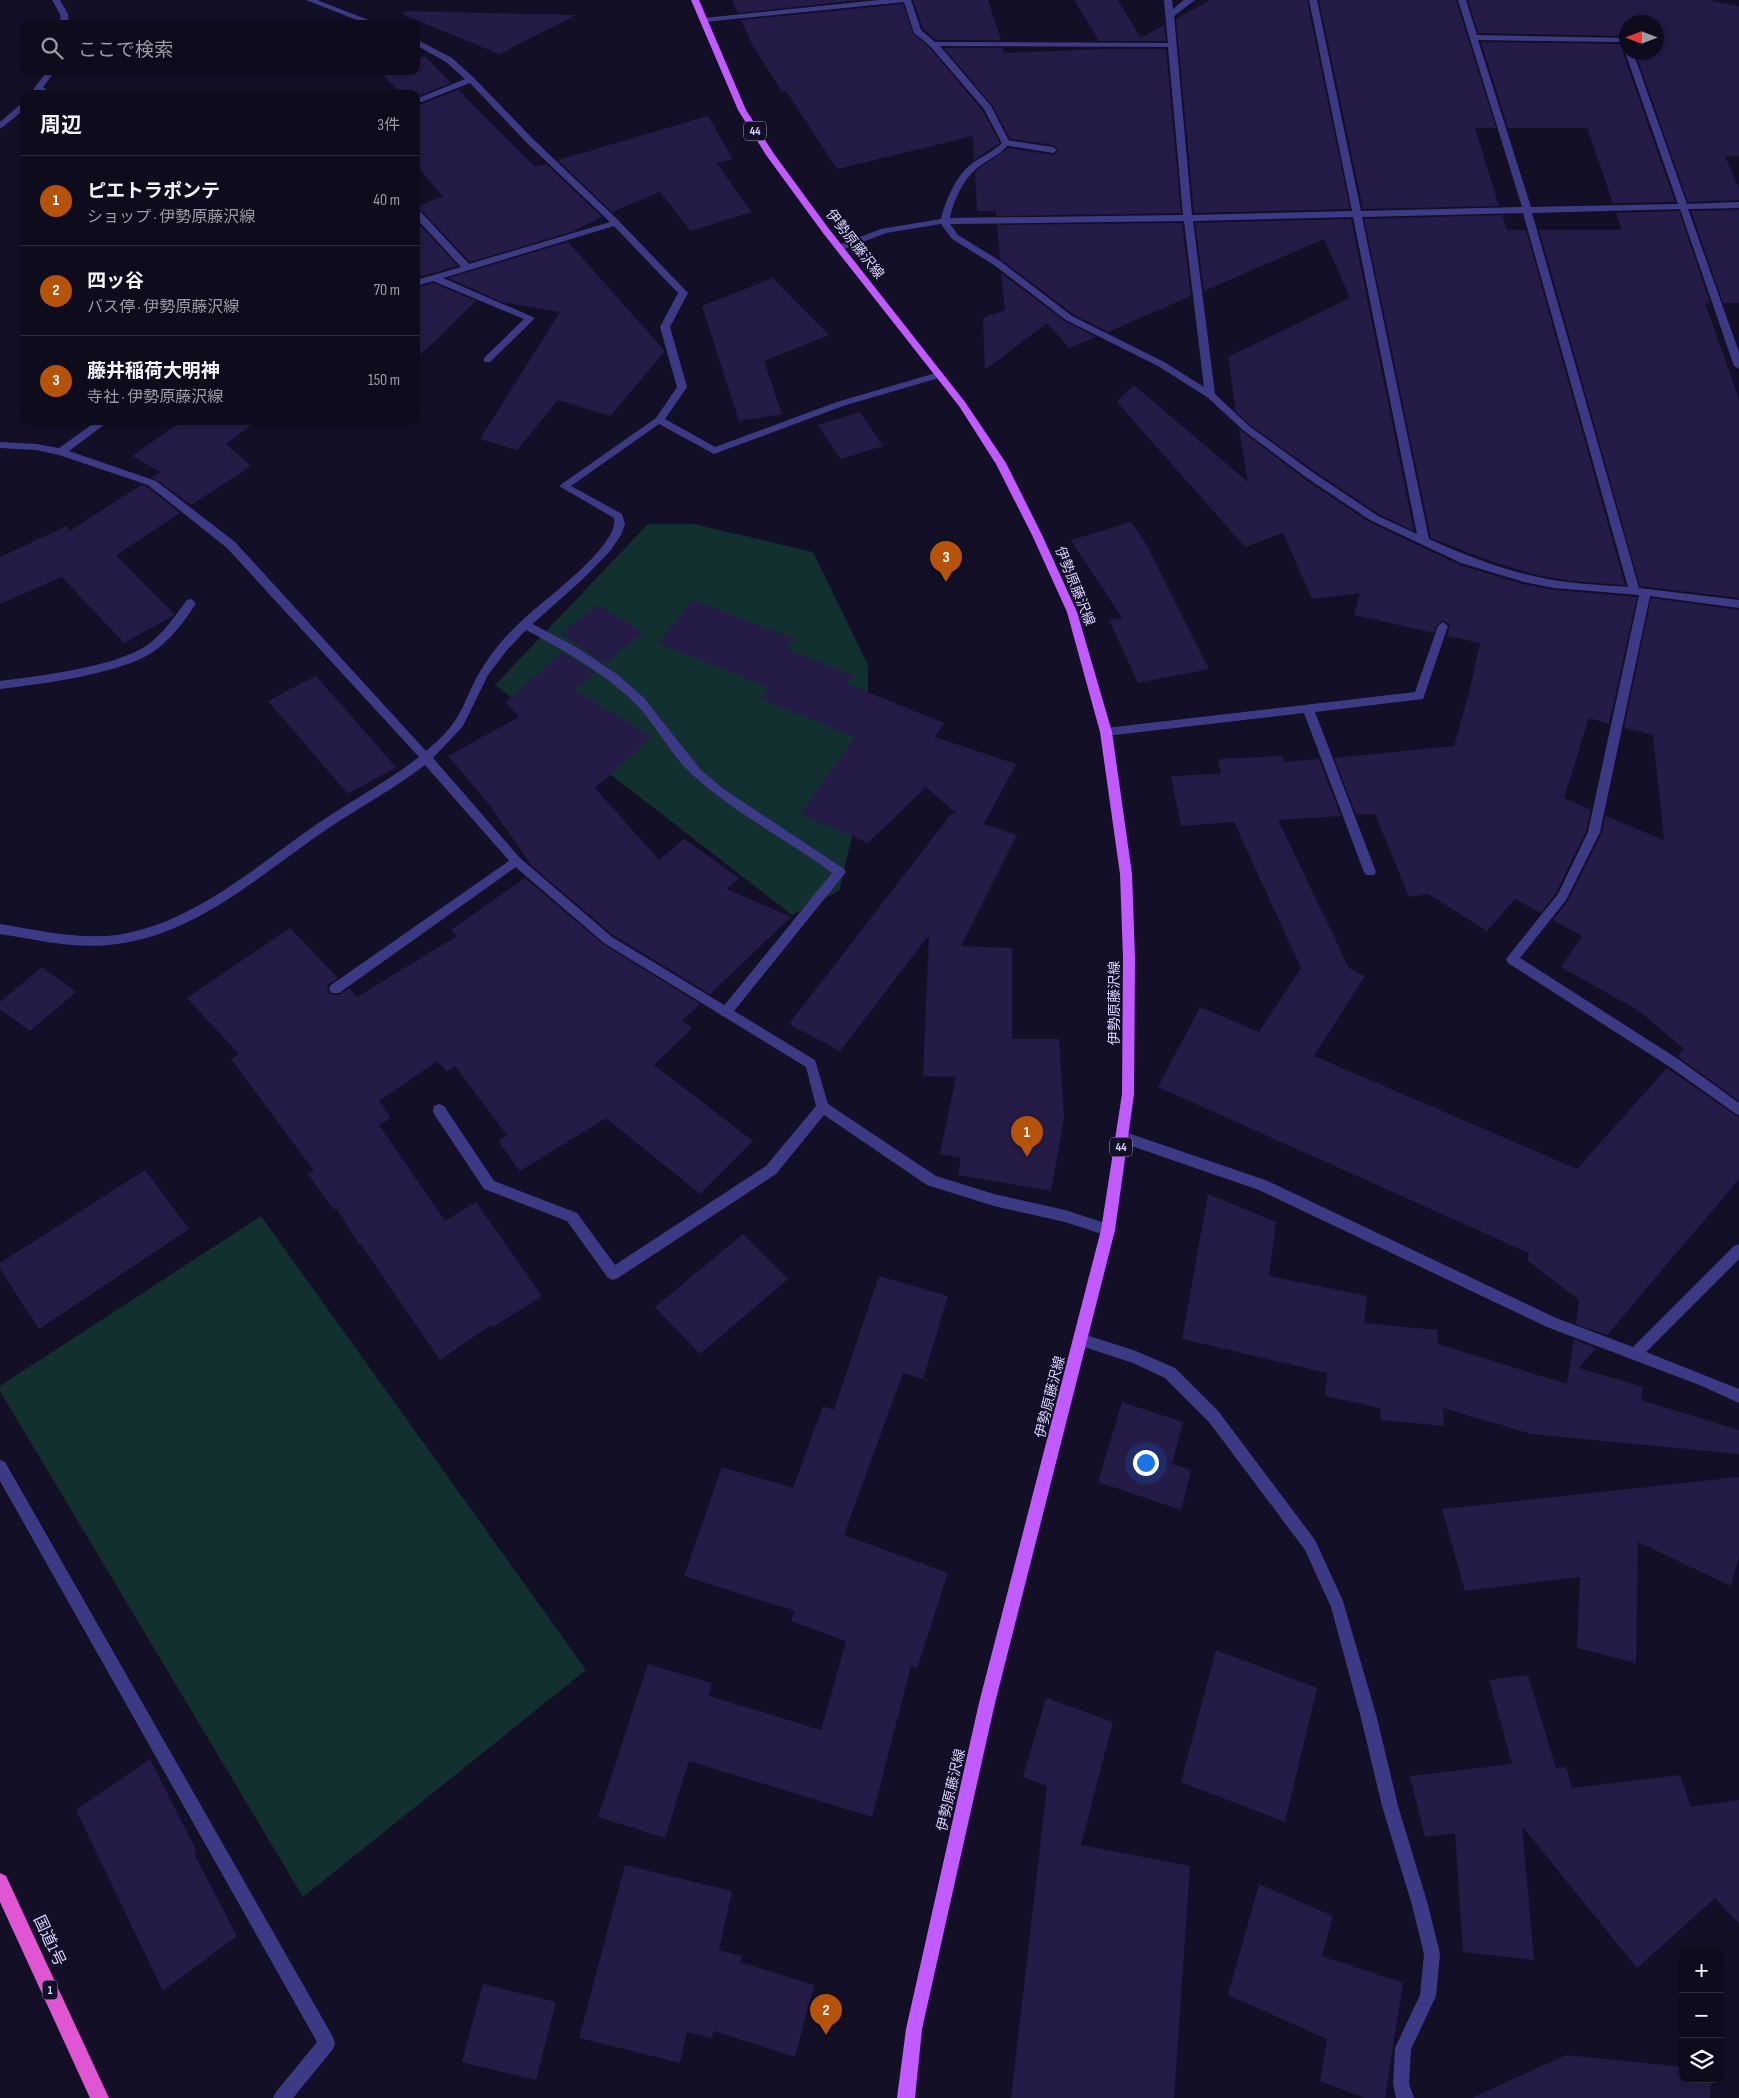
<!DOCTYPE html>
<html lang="ja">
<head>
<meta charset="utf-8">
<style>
	:root { --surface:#0e0b1c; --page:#171425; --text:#f1f3f6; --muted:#9b9ba3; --line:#2e2b3b; --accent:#b45309 }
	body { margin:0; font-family:"Sofia Sans Condensed","Noto Sans JP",sans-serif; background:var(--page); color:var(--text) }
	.controls { position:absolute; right:15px; bottom:15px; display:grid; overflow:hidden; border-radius:10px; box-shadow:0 2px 8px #0003 }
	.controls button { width:45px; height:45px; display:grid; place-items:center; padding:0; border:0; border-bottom:1px solid var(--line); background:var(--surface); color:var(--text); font:25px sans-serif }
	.compass { position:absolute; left:1619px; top:15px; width:45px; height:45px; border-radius:50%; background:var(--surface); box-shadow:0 2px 8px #0003; rotate:270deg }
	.you { position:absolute; left:1145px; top:1462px; width:18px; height:18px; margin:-12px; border:4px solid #fff; border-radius:50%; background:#1a73e8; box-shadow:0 0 0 8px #1a73e833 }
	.badge { display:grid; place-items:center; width:32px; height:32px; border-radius:50%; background:var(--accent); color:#fff; font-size:16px; font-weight:700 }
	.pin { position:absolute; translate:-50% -41px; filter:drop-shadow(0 1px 2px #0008) }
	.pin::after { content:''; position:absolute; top:26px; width:18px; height:15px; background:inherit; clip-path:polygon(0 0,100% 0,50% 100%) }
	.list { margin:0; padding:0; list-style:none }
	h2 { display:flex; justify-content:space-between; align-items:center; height:65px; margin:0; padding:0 20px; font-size:21px }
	h2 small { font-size:16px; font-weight:400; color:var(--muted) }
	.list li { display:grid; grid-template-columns:32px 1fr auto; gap:15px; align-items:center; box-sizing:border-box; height:90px; padding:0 20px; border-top:1px solid var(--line) }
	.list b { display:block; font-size:19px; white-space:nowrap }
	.list p { margin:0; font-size:16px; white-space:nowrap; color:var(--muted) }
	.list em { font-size:16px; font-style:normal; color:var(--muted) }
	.icon { flex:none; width:28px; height:28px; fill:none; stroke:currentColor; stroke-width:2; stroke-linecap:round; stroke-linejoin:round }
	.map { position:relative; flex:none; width:1739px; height:2098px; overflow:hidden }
	.search { position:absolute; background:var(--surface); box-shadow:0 2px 8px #0003; left:20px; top:20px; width:400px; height:55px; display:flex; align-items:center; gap:12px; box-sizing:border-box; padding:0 18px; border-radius:10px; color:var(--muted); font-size:19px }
	.panel { position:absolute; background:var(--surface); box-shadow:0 2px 8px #0003; left:20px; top:90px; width:400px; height:335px; border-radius:10px }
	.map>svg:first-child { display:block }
	.green { fill:#12302f }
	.building { fill:#241b47 }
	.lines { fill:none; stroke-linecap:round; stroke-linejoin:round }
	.service { fill:#3d3a85; fill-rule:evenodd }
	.minor { fill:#3d3a85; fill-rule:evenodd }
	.tertiary { fill:#3d3a85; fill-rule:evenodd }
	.primary { fill:#c25bff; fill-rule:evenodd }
	.trunk { fill:#e055d1; fill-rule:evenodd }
	.labels { text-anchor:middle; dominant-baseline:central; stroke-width:4; stroke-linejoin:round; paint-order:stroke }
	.shield { fill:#130f26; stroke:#9e99be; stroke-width:1 }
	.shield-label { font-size:12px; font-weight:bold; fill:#d9d4ff }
	.street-label { font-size:14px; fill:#d9d4ff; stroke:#130f26 }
	.near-street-label { font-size:16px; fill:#d9d4ff; stroke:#130f26 }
</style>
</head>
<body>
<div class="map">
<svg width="1739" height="2098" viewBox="0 0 1739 2098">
	<rect width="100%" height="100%" fill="#130f26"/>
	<!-- green -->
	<path class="green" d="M648,524H694L813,552L868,665V771L839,891L792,915L495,685Z
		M261,1216L586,1670L303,1897L0,1391V1386Z"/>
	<!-- building -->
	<path class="building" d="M732,0H860L738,13Z
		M913,0H988L1001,40H936L923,29Z
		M1074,0H1118L1141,38L1164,25L1166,41H1099Z
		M1210,0H1307L1350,209L1194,213L1176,19Z
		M1319,0H1456L1496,128H1475L1499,206L1363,209Z
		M1468,0H1708L1739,6V156H1725L1739,189V200L1688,202L1635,52H1656V22H1626V36L1478,33Z
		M903,4L913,34L929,47L982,110L1000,143L974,160L973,136L837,169L786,91L782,92L752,44L741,20Z
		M404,11L576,15L499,54L404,15Z
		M1481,42L1620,44L1624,50L1623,53L1675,202L1613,203L1587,128H1508Z
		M944,48H1003L1004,53L1103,49H1166L1181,213L996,216V211H977L975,173L981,167L1008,148L1053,155L1059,150L1053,145L1010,139L992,105Z
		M425,56L451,83L416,97V94H401L384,76L393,71H416V60Z
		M458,90L535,167L546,164L602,217L571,232L470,262L420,209L416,207L443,196L416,166V106Z
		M708,116L733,159L717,163L751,212L691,231L660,192L612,212L558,160Z
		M1739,210V303H1723L1691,211Z
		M1679,211L1710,303H1705L1739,399V598L1640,586L1539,230H1622L1616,213Z
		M1502,215L1507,230H1526L1625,585L1571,581L1536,575L1490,561L1431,538L1364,219Z
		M1351,219L1414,531L1379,514L1316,472L1250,425L1236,412L1228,357L1350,298L1324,239L1204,291L1195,223Z
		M416,221L458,266L416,278Z
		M1182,223L1191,296L1108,332L1073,314L1000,259L997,225Z
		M568,242L665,351L610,416L558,400L517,450L480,439L560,312L502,302L448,278Z
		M1001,273L1065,321L1096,337L1069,348L1047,323L985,370L983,318L1005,310Z
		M773,278L829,335L764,361L782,414L739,421L702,306Z
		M433,283L476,301L416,359V288Z
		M1134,385L1248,482L1239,429L1306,480L1369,522L1460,565L1523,584L1554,590L1637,597L1609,724L1589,718L1564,798L1591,810L1586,831L1556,893L1541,913L1515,899L1487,931L1428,894L1409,897L1375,814L1356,815L1334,758L1454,746L1470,689L1480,643L1447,636L1450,625L1443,620L1437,625L1434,633L1354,615L1360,593L1312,599L1283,533L1245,547L1117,402Z
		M860,412L883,446L841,459L818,425Z
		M182,421H257L226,444L251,466L191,505L157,480L152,478L160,472L132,456Z
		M141,485L147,487L180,513L116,555L174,614L173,616L124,643L62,577L0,604V557L67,526L70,531Z
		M1131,522L1146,544L1209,669L1138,683L1109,620L1122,618L1071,540Z
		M1651,598L1739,610V1101L1677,1056L1684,1049L1639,1011L1561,967L1582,936L1553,920L1568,901L1602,833L1605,816L1664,840L1653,735L1624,728Z
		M693,600L794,639L786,649L853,676L847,684L944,723L935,737L1016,764L984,824L1017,835L961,946L1012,948V1039H1059L1064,1118L1051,1191L958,1175L961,1158L940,1154L956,1077L923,1076L929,935L840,1051L789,1024L952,813L958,815L926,787L868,843L800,814L855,737L761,699L769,688L658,643Z
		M596,605L643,632L605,664L561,634Z
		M562,652L595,673L574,690L652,737L595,788L659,860L684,839L739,878L727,889L791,917L710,994L613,935L532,866L489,804L448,756L519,717L506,702Z
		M316,676L396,767L348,794L268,701Z
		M1283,756L1284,762L1319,759L1341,816L1278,820L1349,968L1365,976L1314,1056L1577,1169L1667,1068L1739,1118V1179L1607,1335L1576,1324L1579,1300L1527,1260L1529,1253L1158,1087L1200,1007L1259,1032L1301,968L1234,822L1181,826L1171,776L1221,774L1218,759Z
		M525,878L603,944L700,1004L682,1021L692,1028L654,1065L753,1141L700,1194L606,1118L520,1171L498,1141L507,1135L455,1066L447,1072L437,1061L379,1101L391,1118L379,1125L445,1221L476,1202L542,1296L493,1327L491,1325L440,1360L360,1243L359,1244L336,1208L334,1210L308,1174L314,1171L231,1059L239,1054L187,998L290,928L338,978L329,984L327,988L329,994L339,995L349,988L357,997L457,936L451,930Z
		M42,967L76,992L30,1031L0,1009V1002Z
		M145,1170L189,1229L39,1329L0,1269V1263Z
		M1208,1194L1276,1222L1269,1276L1367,1296L1364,1323L1437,1330L1438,1344L1567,1384L1574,1339L1596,1348L1579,1368L1643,1387L1641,1400L1739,1430V1454L1531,1434L1443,1408L1444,1426L1381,1420L1380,1408L1325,1396L1327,1373L1182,1339Z
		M743,1234L788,1279L700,1354L655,1307Z
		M879,1276L948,1296L923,1379L903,1373L844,1535L948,1573L917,1668L911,1666L872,1817L689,1761L665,1838L598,1817L648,1664L712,1683L709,1696L821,1730L846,1641L791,1621L795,1611L684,1576L722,1467L793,1488L823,1406L834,1410Z
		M1122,1402L1183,1422L1172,1464L1191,1470L1181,1510L1098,1482Z
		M1739,1477V1556L1731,1586L1638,1542L1636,1663L1577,1648L1580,1577L1465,1591L1442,1509Z
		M1216,1650L1317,1688L1285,1822L1181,1782Z
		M1528,1675L1556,1768L1566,1767L1572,1788L1680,1775L1691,1807L1739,1800V1924L1715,1898L1637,1968L1522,1826L1534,1960L1463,1952L1455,1833L1425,1837L1410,1776L1512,1764L1489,1680Z
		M1046,1698L1113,1722L1081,1845L1190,1866L1174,2098H1011L1047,1786L1023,1777Z
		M150,1759L197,1852L194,1854L237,1936L163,1991L76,1810Z
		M625,1865L732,1891L719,1950L742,1956L740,1962L814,1985L795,2057L714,2031L712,2038L687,2032L680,2063L579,2038Z
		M1259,1884L1333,1916L1322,1956L1403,1983L1385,2098H1365L1320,2081L1327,2039L1228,1995Z
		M483,1984L556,2002L536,2080L462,2062Z
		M1566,2055L1683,2067V2079H1711L1710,2098H1472Z"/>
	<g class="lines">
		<!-- service -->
		<path class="service" d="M1006,140L1053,147L1057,150L1053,153L1003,145L1002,143Z
			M191,599L196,603C186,620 170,640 153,652C120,674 41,684 0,689V681C39,676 114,667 146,646C163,634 175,616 187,600Z
			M525,620L576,647L618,675L644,698L700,769L722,788L844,869L846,872L730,1016L726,1017L722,1016L720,1012L722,1008L832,873C788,840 736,814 695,777C671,757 657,725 635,703C602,671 561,649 521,627L520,624L521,621Z
			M516,856L520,858L522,861L520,864L339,993H331L329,989L331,985Z
			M1080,1333L1136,1351L1175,1368L1219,1412L1315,1540L1343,1601L1377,1718L1398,1806L1428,1905L1440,1954L1436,1996L1411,2049L1409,2084L1414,2098H1396L1393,2084L1395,2048L1420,1995L1424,1954L1412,1905L1382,1806L1361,1718L1331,1607L1305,1550L1209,1422L1165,1378L1133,1363L1075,1344L1073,1339L1075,1334Z
			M0,1460L5,1462L333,2037L335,2043L333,2049L293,2098H273L276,2092L317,2042L0,1481Z"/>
		<!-- minor -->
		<path class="minor" d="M306,0H317L379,24H367Z
			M879,0H911L921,30L935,42L1168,43L1164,0H1172L1173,9L1184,0H1195L1174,16L1192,215L1352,211L1309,0H1317L1361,211L1522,207L1458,0H1466L1477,35L1626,38V48H1623L1621,42L1478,40L1531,207L1678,204L1625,52L1626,50V52H1633L1687,204L1739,202V208L1688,209L1739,352V369L1734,366L1680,209L1532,213L1639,588L1739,600V608L1650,596L1600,832L1566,900L1520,958L1678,1059L1739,1103V1116L1670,1067L1508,963L1506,959L1558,894L1588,832L1639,595L1554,588L1524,582L1461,563L1370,520L1307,478L1243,430L1207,397L1158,366L1066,320L994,265L952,239L941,224L886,233L842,250H836V246L881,229L941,219C945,202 955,178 969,166C979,157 992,153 1002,143L984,109L930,46L914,33L904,2L704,22L700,20L704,18ZM940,46L1168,47L1183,215L950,218C953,202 962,181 976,169C987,160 1000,155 1010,143L991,106ZM1523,213L1628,587C1603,585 1577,584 1552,580C1509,572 1468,557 1429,539L1362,217ZM1353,217L1417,534L1378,516L1315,474L1249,426L1215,394L1193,221ZM1184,221L1204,387L1164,362L1072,316L1000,261L958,235L950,224Z
			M416,39L452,58L474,78L533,139L619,221L688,293L670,327L687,387L665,419L715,447L837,402L939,372L944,375L942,377L843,406L714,454L659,424L571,486L622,514L625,524L621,535L611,550L583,579L529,627L507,650L488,675L463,726L433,758L520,858L612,937L815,1060L828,1104L936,1176L994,1194L1065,1210L1108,1224L1113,1226L1115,1230L1113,1234L1108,1236L1065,1222L994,1206L927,1185L824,1115L776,1174L618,1278L613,1280L608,1278L567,1221L484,1189L434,1114L433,1110L434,1106L439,1104L444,1106L494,1181L577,1213L615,1265L766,1166L816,1106L806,1067L604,943L512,864L425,765C395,788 362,806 330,827C263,872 200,933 117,944C78,950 38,940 0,934V924C38,930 78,940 117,935C195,923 257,865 320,822C353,800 388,781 419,757L227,548L148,485L59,455L36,450L0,448V442L36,444L59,448L97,421H109L69,451L156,481L235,542L426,751C439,740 451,729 459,714C467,700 472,684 481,670C493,649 510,631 528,615C547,598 620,544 614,518L559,486L656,418L677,387L660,327L678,293L614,226L443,278L535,318L490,362H484V358L524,319L433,281L416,286V280L461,267L416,218V209L419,210L469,264L610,222L527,143L470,83L416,104V99L465,79L446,62L416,45Z
			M40,84L51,94H42L36,87Z
			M1443,622L1448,626L1423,699L1315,712L1376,872L1374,875H1366L1364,872L1304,713L1106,736L1100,732L1106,728L1415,692L1438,626Z
			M1122,1131L1268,1181L1556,1318L1633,1347L1734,1246L1739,1244V1259L1646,1352L1739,1389V1403L1702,1386L1547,1327L1259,1190L1117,1141L1116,1137L1117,1133Z"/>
		<!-- tertiary -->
		<path class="tertiary" d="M52,0H60L68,14L69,24H61L60,14Z
			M47,71H55L38,94H30Z
			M21,104H24V110L0,129V122Z"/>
		<!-- primary -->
		<path class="primary" d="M691,0H699L746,110L774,154L829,229L965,402L1006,463L1042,535L1077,612L1112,732L1132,874L1135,958L1134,1094L1115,1230L995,1703L922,2029L915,2098H897L906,2029L979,1703L1101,1230L1122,1094L1123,958L1120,874L1100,732L1067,612L1032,535L996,464L959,406L823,233L766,155L738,110Z"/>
		<!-- trunk -->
		<path class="trunk" d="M0,1873L6,1876L109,2098H90L0,1902Z"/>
	</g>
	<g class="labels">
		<!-- shield labels -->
		<g class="shield">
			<rect x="744" y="121.5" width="22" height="19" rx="4"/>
			<rect x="1110" y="1137.5" width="22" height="19" rx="4"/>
			<rect x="42.5" y="1980.5" width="15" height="19" rx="4"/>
		</g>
		<g class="shield-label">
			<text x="755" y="131">44</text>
			<text x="1121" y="1147">44</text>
			<text x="50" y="1990">1</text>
		</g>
		<!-- street labels -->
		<g class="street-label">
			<text transform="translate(855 244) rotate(52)">伊勢原藤沢線</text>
			<text transform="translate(1075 586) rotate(68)">伊勢原藤沢線</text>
			<text transform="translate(1114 1003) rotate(-90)">伊勢原藤沢線</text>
			<text transform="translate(1050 1397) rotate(-76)">伊勢原藤沢線</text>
			<text transform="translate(951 1790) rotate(-77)">伊勢原藤沢線</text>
		</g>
		<!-- near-street labels -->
		<g class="near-street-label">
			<text transform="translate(49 1941) rotate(65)">国道1号</text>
		</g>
	</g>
</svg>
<div class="controls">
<button>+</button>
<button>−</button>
<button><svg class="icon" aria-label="layers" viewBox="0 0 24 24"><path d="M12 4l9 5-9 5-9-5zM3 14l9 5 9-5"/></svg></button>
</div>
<svg class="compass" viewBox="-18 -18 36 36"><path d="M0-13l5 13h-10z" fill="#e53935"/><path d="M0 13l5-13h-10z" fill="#9b9ba3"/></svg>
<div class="you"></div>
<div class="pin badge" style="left:1027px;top:1157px">1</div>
<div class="pin badge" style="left:826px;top:2035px">2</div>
<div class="pin badge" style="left:946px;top:582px">3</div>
<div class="search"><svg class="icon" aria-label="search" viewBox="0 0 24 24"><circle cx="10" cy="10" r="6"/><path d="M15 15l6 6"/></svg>ここで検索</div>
<section class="panel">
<h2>周辺<small>3件</small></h2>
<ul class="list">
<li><span class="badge">1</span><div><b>ピエトラポンテ</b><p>ショップ · 伊勢原藤沢線</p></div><em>40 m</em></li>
<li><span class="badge">2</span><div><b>四ッ谷</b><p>バス停 · 伊勢原藤沢線</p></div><em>70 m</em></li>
<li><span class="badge">3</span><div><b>藤井稲荷大明神</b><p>寺社 · 伊勢原藤沢線</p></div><em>150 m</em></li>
</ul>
</section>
</div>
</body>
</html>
